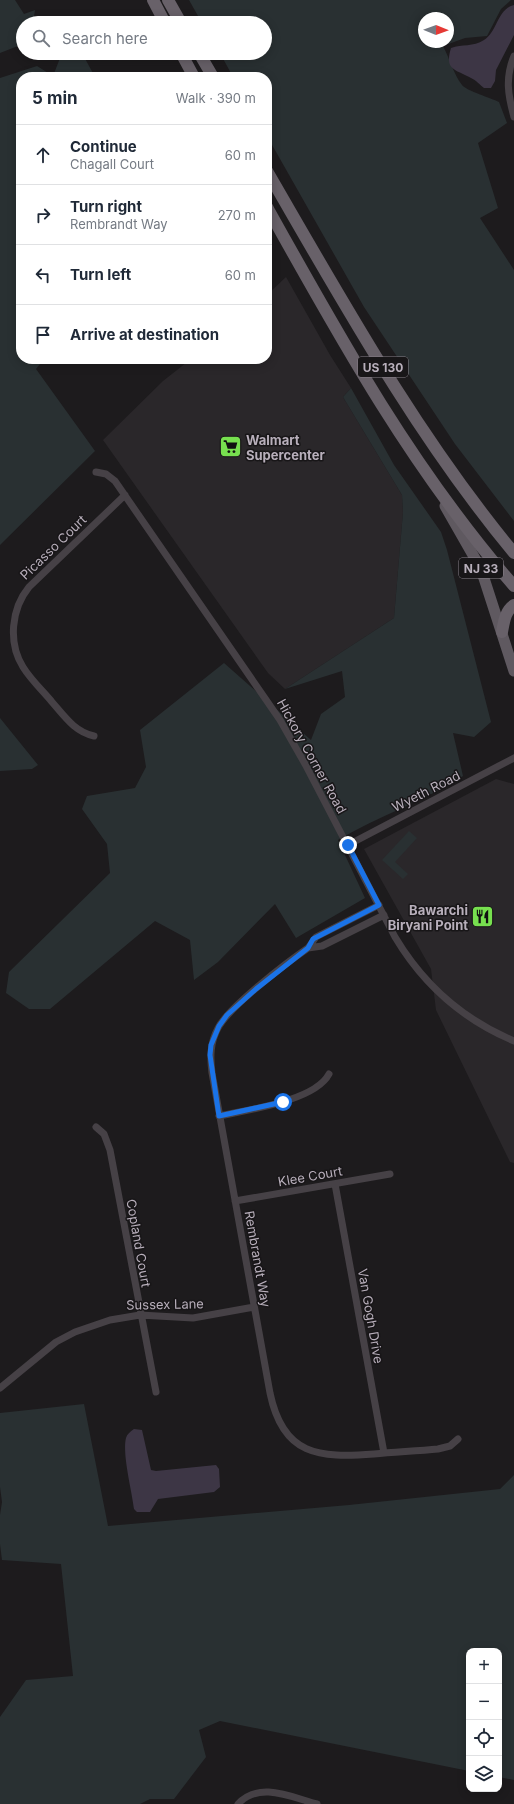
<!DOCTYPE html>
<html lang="en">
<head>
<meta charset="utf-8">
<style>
	:root { --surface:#fff; --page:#f2f2f3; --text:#1f2937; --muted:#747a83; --line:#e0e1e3 }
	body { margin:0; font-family:Inter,sans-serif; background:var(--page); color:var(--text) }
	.controls { position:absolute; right:12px; bottom:12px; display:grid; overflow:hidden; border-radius:8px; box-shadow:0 2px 10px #0003 }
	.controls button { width:36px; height:36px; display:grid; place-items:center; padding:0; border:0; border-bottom:1px solid var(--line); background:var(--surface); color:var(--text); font:20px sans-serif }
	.compass { position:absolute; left:418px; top:12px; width:36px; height:36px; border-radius:50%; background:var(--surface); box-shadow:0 2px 10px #0003; rotate:91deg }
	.stop { position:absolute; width:12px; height:12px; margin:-9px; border:3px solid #1a73e8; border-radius:50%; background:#fff }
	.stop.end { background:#1a73e8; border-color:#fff; box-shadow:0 1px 4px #0008 }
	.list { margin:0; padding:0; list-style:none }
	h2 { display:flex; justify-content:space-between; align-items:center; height:52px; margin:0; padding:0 16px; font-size:17px }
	h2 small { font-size:13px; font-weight:400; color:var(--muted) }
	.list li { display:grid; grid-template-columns:26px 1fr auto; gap:12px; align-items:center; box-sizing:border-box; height:60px; padding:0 16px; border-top:1px solid var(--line) }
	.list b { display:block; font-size:15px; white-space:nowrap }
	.list p { margin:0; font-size:13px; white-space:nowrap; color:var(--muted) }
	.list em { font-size:13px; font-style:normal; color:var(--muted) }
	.icon { flex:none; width:22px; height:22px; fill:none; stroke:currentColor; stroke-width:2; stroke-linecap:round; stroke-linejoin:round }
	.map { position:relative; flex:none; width:514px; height:1804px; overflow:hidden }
	.search { position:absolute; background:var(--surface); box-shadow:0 2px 10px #0003; left:16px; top:16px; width:256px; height:44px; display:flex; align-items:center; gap:10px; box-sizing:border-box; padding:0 14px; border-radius:22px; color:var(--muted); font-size:15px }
	.panel { position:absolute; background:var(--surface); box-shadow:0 2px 10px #0003; left:16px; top:72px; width:256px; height:292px; border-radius:16px }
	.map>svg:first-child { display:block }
	.built { fill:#2a272a }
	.green { fill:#293032; fill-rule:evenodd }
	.water { fill:#3d3645 }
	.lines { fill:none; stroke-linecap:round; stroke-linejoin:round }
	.minor { stroke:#464146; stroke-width:7 }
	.primary { stroke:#5f5960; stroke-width:11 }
	.trunk { stroke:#686169; stroke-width:12 }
	.route { stroke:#1a73e8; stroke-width:5 }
	.labels { text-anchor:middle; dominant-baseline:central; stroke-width:3; stroke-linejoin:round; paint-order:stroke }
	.shield { fill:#181618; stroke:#88818a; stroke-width:1 }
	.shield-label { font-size:12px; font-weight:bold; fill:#b8afbb }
	.poi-label { font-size:13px; font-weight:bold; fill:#b8afbb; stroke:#181618; text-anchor:start }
	.street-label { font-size:13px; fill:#b8afbb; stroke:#181618 }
</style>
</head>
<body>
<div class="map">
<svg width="514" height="1804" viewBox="0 0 514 1804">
	<rect width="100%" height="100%" fill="#1d1b1d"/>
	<!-- built -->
	<path class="built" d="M286,277L330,355L351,388L343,397L402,495L403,512L394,618L285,689L268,673L103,440L163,381L191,359H267V295Z
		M496,779L514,784V1163L510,1162L436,1010L431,969L364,849Z"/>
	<!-- green -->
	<path class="green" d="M0,0H15L24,14L35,10L33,23H23V44L0,53Z
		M189,0H511L501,9L487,36L465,38L443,46C450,59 453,73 462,85C467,91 491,98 499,102L507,123L478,143L498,208L480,218L514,270V521L455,444L364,307L267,136V77H233L220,53H265V23H202ZM424,18H448V42H424Z
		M62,53H82L95,77H21V359H44L36,369L95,451L0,545V78L37,66L53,76Z
		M351,388L394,465L441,532L447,550L491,722L474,737L453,733L463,776C423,802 378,816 338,840L365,898L296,938L275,904L218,962L194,980L190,940L155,921L50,1009H29L6,993L9,972L110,873L107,844L82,809L87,796L135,788L146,767L140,730L224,663L311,740L321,714L345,697L342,671L285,689L394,618L403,512L402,495L343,397Z
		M0,718L38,765L32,769L0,771Z
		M409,831L417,838L395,862L408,874L403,879L382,860Z
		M84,1404L108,1526L349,1505L500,1489L514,1475V1780L499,1777V1651H469V1771L220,1721L199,1730L206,1757L174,1799H150L140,1804H0V1717L26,1680L73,1676L61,1564L2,1560L0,1544V1515L2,1502L0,1487V1413Z"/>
	<!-- water -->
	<path class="water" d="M514,5V35L496,70L495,81L491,88H484C480,85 476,80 471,78C456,69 444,71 451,48C462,44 473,47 484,40C498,31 497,9 514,5Z
		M134,1429L142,1430L151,1470L156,1471L216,1465L219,1469L220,1487L214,1492L158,1499L150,1512H137L134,1509C132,1491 122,1454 126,1438C127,1434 130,1432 134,1429Z"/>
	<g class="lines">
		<!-- minor -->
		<path class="minor" d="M514,56C505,78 508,95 514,117
			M96,472L106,474L115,481L280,720L305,764L395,937C423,984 464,1020 514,1041
			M94,736C75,732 65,717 52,702C43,691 31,680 23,667C8,643 11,609 29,587L125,495
			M348,845L514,758
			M384,915L322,946L308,948C286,963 229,1007 218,1028C210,1043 210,1057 212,1073L270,1393C283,1456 319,1458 374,1454C396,1452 417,1451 438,1449L450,1446L458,1439
			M308,948L316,937L379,905
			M219,1116C247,1110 315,1101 329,1074
			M96,1127L104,1134L110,1150L156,1392
			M335,1184L384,1453
			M235,1201L390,1174
			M0,1388L56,1342L75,1332L110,1320L140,1315L193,1318L254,1307
			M238,1804C259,1781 291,1797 317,1804"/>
		<!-- primary -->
		<path class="primary" d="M445,506L481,569L514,671"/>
		<!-- trunk -->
		<path class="trunk" d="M153,0L165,23
			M168,0L181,23
			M181,53L194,77
			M199,53L213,77
			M267,171C343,302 417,436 514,553
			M267,207C341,340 413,470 514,586
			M502,632C504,622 505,611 514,605"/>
	</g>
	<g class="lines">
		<!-- route -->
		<path class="route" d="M283,1102L219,1116L210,1055L211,1045L219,1026L227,1015L256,989L308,948L313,939L379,905L348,845"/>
	</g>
	<!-- icons -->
	<defs>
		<symbol id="supermarket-square" viewBox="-11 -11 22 22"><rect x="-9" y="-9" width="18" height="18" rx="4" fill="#77e04f" stroke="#181618"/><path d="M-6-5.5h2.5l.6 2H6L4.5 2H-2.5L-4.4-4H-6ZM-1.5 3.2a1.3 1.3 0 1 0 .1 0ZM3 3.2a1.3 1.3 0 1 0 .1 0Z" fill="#111"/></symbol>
		<symbol id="restaurant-square" viewBox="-11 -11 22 22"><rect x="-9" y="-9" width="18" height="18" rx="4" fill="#77e04f" stroke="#181618"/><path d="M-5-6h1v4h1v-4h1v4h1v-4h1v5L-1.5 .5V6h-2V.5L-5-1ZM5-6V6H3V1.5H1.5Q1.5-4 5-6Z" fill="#111"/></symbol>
	</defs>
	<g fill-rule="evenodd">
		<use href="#supermarket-square" x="218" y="434" width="25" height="25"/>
		<use href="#restaurant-square" x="470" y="904" width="25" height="25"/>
	</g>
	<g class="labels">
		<!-- shield labels -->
		<g class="shield">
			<rect x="358" y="357" width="50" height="20" rx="3"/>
			<rect x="459" y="558" width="44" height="20" rx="3"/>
		</g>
		<g class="shield-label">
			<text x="383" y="367">US 130</text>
			<text x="481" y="568">NJ 33</text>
		</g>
		<!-- poi labels -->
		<g class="poi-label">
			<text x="246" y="440">Walmart<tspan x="246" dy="15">Supercenter</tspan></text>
			<text x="468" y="910" text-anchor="end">Bawarchi<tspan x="468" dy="15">Biryani Point</tspan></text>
		</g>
		<!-- street labels -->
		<g class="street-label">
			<text transform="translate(53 547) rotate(-44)">Picasso Court</text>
			<text transform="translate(312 756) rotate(61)">Hickory Corner Road</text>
			<text transform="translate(426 791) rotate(-27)">Wyeth Road</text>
			<text transform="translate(310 1176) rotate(-10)">Klee Court</text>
			<text transform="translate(139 1243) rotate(80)">Copland Court</text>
			<text transform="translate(258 1259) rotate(80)">Rembrandt Way</text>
			<text transform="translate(165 1304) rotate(-1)">Sussex Lane</text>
			<text transform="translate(371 1316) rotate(80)">Van Gogh Drive</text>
		</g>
	</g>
</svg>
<div class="controls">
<button>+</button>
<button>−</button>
<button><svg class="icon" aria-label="locate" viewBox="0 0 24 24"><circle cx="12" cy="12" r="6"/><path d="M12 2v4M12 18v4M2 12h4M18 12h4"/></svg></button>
<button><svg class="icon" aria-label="layers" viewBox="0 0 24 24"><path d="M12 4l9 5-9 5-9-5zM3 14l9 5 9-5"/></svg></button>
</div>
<svg class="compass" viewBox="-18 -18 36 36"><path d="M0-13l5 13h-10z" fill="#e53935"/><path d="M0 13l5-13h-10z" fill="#747a83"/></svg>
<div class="stop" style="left:283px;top:1102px"></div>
<div class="stop end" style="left:348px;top:845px"></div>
<div class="search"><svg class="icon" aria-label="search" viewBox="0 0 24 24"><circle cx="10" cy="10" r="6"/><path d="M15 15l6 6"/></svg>Search here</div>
<section class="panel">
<h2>5 min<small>Walk · 390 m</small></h2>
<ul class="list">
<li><svg class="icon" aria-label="ahead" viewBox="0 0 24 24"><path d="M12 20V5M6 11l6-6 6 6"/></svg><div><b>Continue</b><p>Chagall Court</p></div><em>60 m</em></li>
<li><svg class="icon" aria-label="right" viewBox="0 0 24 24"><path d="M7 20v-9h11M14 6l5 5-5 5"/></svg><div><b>Turn right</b><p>Rembrandt Way</p></div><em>270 m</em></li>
<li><svg class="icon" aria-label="left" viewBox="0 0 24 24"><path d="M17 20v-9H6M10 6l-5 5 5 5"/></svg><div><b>Turn left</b></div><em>60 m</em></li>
<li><svg class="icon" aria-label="arrive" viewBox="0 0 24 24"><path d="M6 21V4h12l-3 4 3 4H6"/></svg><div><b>Arrive at destination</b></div></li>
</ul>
</section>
</div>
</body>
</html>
